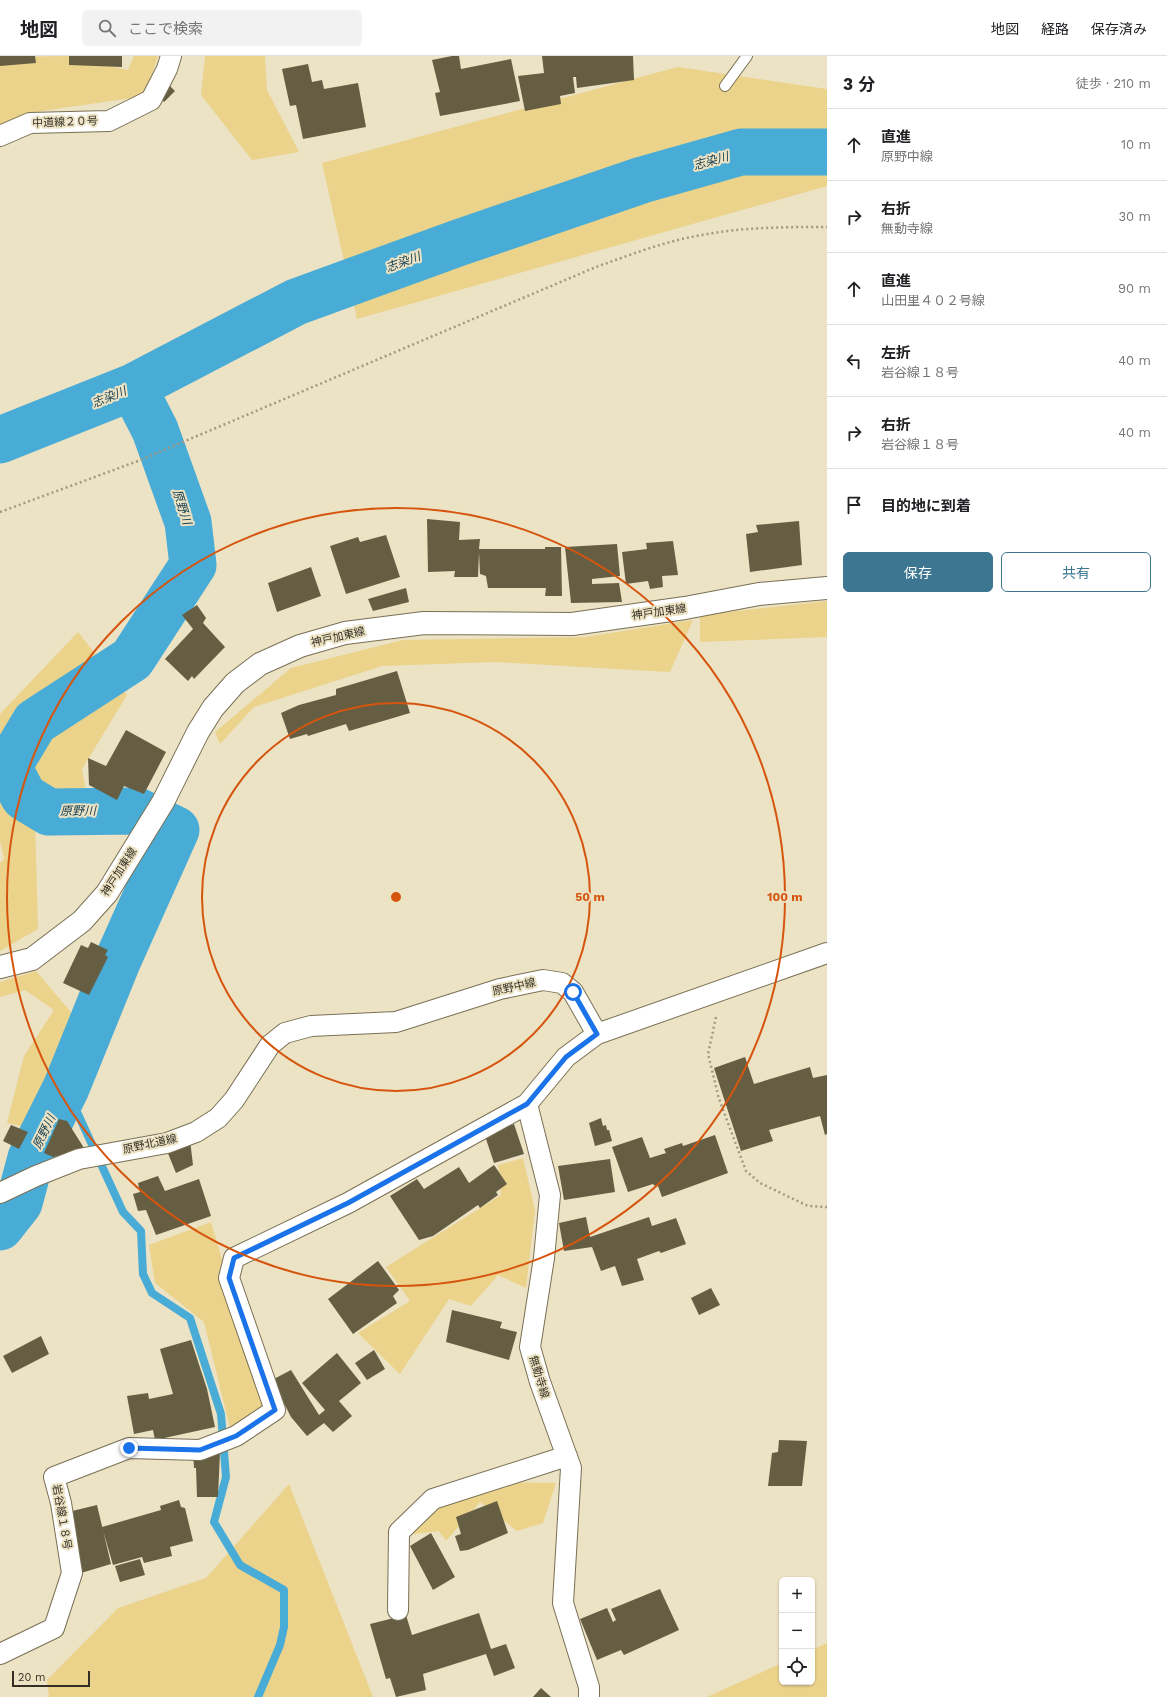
<!DOCTYPE html>
<html lang="ja">
<head>
<meta charset="utf-8">
<style>
	:root { --surface:#fff; --page:#f2f2f2; --text:#202124; --muted:#757577; --line:#e0e0e0; --accent:#3d7690 }
	body { margin:0; font-family:"Work Sans","Noto Sans JP",sans-serif; background:var(--page); color:var(--text) }
	.controls { position:absolute; right:12px; bottom:12px; display:grid; overflow:hidden; border-radius:6px; box-shadow:0 1px 3px #0004 }
	.controls button { width:36px; height:36px; display:grid; place-items:center; padding:0; border:0; border-bottom:1px solid var(--line); background:var(--surface); color:var(--text); font:20px sans-serif }
	.scale { position:absolute; left:12px; bottom:10px; width:78px; box-sizing:border-box; padding-left:4px; border:2px solid #332f24; border-top:0; font-size:11px; line-height:14px; white-space:nowrap; color:#332f24; -webkit-text-stroke:3px #ece2c4; paint-order:stroke }
	.stop { position:absolute; width:12px; height:12px; margin:-9px; border:3px solid #1a73e8; border-radius:50%; background:#fff }
	.stop.end { background:#1a73e8; border-color:#fff; box-shadow:0 1px 4px #0008 }
	.list { margin:0; padding:0; list-style:none }
	h2 { display:flex; justify-content:space-between; align-items:center; height:52px; margin:0; padding:0 16px; font-size:17px }
	h2 small { font-size:13px; font-weight:400; color:var(--muted) }
	.list li { display:grid; grid-template-columns:26px 1fr auto; gap:12px; align-items:center; box-sizing:border-box; height:72px; padding:0 16px; border-top:1px solid var(--line) }
	.list b { display:block; font-size:15px; white-space:nowrap }
	.list p { margin:0; font-size:13px; white-space:nowrap; color:var(--muted) }
	.list em { font-size:13px; font-style:normal; color:var(--muted) }
	.actions { display:flex; gap:8px; padding:12px 16px }
	.actions a { flex:1; padding:9px 0; border:1px solid var(--accent); border-radius:6px; text-align:center; font-size:14px; color:var(--accent) }
	.actions .main { background:var(--accent); color:#fff }
	.icon { flex:none; width:22px; height:22px; fill:none; stroke:currentColor; stroke-width:2; stroke-linecap:round; stroke-linejoin:round }
	.map { position:relative; flex:none; width:827px; height:1641px; overflow:hidden }
	header { display:flex; align-items:center; gap:24px; box-sizing:border-box; height:56px; padding:0 20px; background:var(--surface); border-bottom:1px solid var(--line) }
	header strong { font-size:19px }
	nav { display:flex; gap:22px; margin-inline-start:auto; font-size:14px }
	.search { width:280px; height:36px; background:var(--page); display:flex; align-items:center; gap:10px; box-sizing:border-box; padding:0 14px; border-radius:6px; color:var(--muted); font-size:15px }
	main { display:flex }
	aside { flex:1; background:var(--surface) }
	.map>svg:first-child { display:block }
	.green { fill:#ebd38b }
	.lines { fill:none; stroke-linecap:round; stroke-linejoin:round }
	.stream { stroke:#49acd6; stroke-width:8 }
	.river { stroke:#49acd6; stroke-width:47 }
	.building { fill:#665e43 }
	.lane-casing { stroke:#797055; stroke-width:12 }
	.street-casing { stroke:#797055; stroke-width:22 }
	.secondary-casing { stroke:#797055; stroke-width:24 }
	.path { stroke:#a09882; stroke-width:2.5; stroke-dasharray:2 3; stroke-linecap:butt }
	.lane { stroke:#fff; stroke-width:10 }
	.street { stroke:#fff; stroke-width:20 }
	.secondary { stroke:#fff; stroke-width:22 }
	.route { stroke:#1a73e8; stroke-width:5 }
	.ring { fill:none; stroke:#d6550e; stroke-width:2 }
	.labels { text-anchor:middle; dominant-baseline:central; stroke-width:4; stroke-linejoin:round; paint-order:stroke }
	.street-label { font-size:11px; fill:#332f24; stroke:#ece2c4 }
	.water-label { font-size:12px; font-style:italic; fill:#133e50; stroke:#ece2c4 }
	.centre { fill:#d6550e; stroke:#ece2c4; stroke-width:2 }
	.ring-label { font-size:12px; text-anchor:middle; font-weight:bold; fill:#d6550e; stroke:#ece2c4; stroke-width:4; stroke-linejoin:round; paint-order:stroke }
</style>
</head>
<body>
<header>
<strong>地図</strong>
<div class="search"><svg class="icon" aria-label="search" viewBox="0 0 24 24"><circle cx="10" cy="10" r="6"/><path d="M15 15l6 6"/></svg>ここで検索</div>
<nav><a>地図</a><a>経路</a><a>保存済み</a></nav>
</header>
<main>
<div class="map">
<svg width="827" height="1641" viewBox="0 0 827 1641">
	<rect width="100%" height="100%" fill="#ece2c4"/>
	<!-- green -->
	<path class="green" d="M67,0L128,14L134,0H158L145,40L36,56L0,72V1Z
		M205,0H265L267,34L299,96L252,104L201,39Z
		M678,11L827,33V130L357,263L322,107Z
		M827,545V581L700,586V559Z
		M693,564L670,616L495,606L382,610L254,651L220,688L215,676L291,612L403,584L585,581Z
		M78,576L127,639L82,713L88,748L35,763L38,873L0,895V807L4,803L0,785V658Z
		M36,915L75,961L57,1018L30,1072L7,1067L24,1000L54,954L25,934L0,941V926Z
		M523,1102L535,1154L526,1232L498,1219L471,1250L449,1243L400,1318L358,1277L410,1245L386,1211L501,1139L498,1109Z
		M211,1166L265,1351L231,1376L204,1266L155,1227L149,1189Z
		M501,1426L556,1427L543,1467L517,1475L480,1446L446,1485L439,1475L406,1479L432,1452Z
		M289,1428L373,1641H49L47,1624L118,1552L206,1522Z
		M827,1587V1641H707L782,1607V1626H812V1594Z"/>
	<g class="lines">
		<!-- stream -->
		<path class="stream" d="M66,1032L123,1156L141,1175L143,1218L152,1237L190,1262L221,1358L226,1421L214,1466L240,1509L284,1534V1571L280,1589L258,1641"/>
		<!-- river -->
		<path class="river" d="M0,384L133,331L296,246L458,187L642,124L741,96H827
			M0,1171L19,1147L31,1102L66,1032L117,906L176,774L137,755L49,756L24,741L8,711L35,666L132,603L193,509L188,466L155,374L133,331"/>
	</g>
	<!-- building -->
	<path class="building" d="M0,0H35L36,7L0,10Z
		M69,0H122V11L69,9Z
		M452,0H459L461,13L511,3L520,45L440,60L435,37L440,36L432,4Z
		M542,0H633L634,24L577,32L576,21H573L575,37L560,40L561,48L525,55L518,20L544,17Z
		M308,8L312,26L322,24L324,33L358,27L366,71L303,83L296,49L290,50L282,13Z
		M166,26L175,35L164,46L156,37Z
		M427,463L460,466L459,484L480,483L479,493H545V491H561L562,540H545L546,532H488L486,520L480,518L479,496L478,521H454L455,515L428,516Z
		M799,465L802,509L750,516L746,478L758,476L756,469Z
		M386,479L400,521L346,538L330,490L358,481L360,486Z
		M673,485L678,519L662,520L663,531L650,533L648,525L626,528L622,496L647,493L646,487Z
		M617,488L620,520L592,523V528L619,527L622,546L571,547L565,491Z
		M311,511L321,540L277,556L268,527Z
		M406,532L409,546L373,555L368,543Z
		M197,549L206,562L203,567L225,591L194,623L192,620L188,625L165,603L193,573L182,559Z
		M397,615L410,657L349,675L346,668L308,680L307,678L290,683L281,657L299,649L336,639V633Z
		M126,674L166,696L144,738L124,730L117,744L89,729L88,702L106,710Z
		M91,886L108,894L105,899L108,901L89,939L63,927L81,889L88,892Z
		M745,1001L754,1028L810,1011L813,1022L827,1019V1078L825,1079L820,1060L769,1074L773,1085L741,1095L714,1012Z
		M601,1062L603,1070L606,1069L607,1074H609L612,1085L595,1090L589,1067Z
		M59,1063L67,1065L84,1092L53,1101L44,1097Z
		M514,1068L524,1098L494,1107L484,1077Z
		M11,1069L28,1076L19,1093L3,1085Z
		M715,1079L728,1117L662,1141L658,1130H655L653,1128L628,1136L612,1091L642,1081L650,1102L666,1097L664,1093L682,1087L683,1090Z
		M190,1084L193,1109L176,1117L167,1095Z
		M610,1103L615,1136L564,1144L558,1110Z
		M494,1109L507,1128L496,1136L498,1139L480,1152L478,1149L433,1180L419,1184L390,1140L417,1123L424,1133L459,1111L469,1127Z
		M158,1120L165,1135L199,1123L211,1160L156,1179L146,1154L138,1155L133,1138L140,1136L138,1127Z
		M586,1161L590,1181L649,1161L652,1170L676,1162L686,1188L661,1197L659,1195L637,1203L644,1224L622,1230L615,1210L601,1215L592,1191L564,1195L559,1167Z
		M378,1205L399,1234L393,1240L397,1247L353,1278L328,1243Z
		M711,1232L720,1249L699,1259L691,1242Z
		M452,1254L502,1266L500,1272L517,1276L509,1304L446,1286Z
		M41,1280L49,1298L12,1317L3,1300Z
		M191,1284L207,1333L215,1371L155,1384L153,1374L134,1378L127,1340L148,1337L149,1343L173,1338L160,1293Z
		M374,1294L385,1313L367,1324L355,1307Z
		M337,1297L361,1327L339,1345L352,1360L333,1376L324,1367L307,1380L291,1361L272,1324L291,1314L319,1359L325,1354L302,1327Z
		M779,1384L807,1385L802,1430H768L772,1397L778,1396Z
		M193,1395L220,1396L218,1441H197L196,1412H194Z
		M179,1444L181,1451L185,1452L193,1485L170,1491L172,1500L144,1507L142,1501L113,1509L102,1471L161,1454L160,1450Z
		M497,1445L508,1477L468,1494L460,1495L455,1480L461,1478L456,1461Z
		M97,1449L111,1508L81,1517L64,1457Z
		M431,1477L455,1521L433,1534L410,1490Z
		M140,1503L145,1519L120,1526L115,1510Z
		M660,1533L679,1574L624,1599L621,1594L597,1604L580,1563L607,1552L613,1566L616,1564L611,1553Z
		M479,1557L491,1593L506,1588L515,1612L494,1620L486,1598L423,1618L426,1634L396,1641L390,1622L386,1623L370,1568L406,1559L412,1579Z
		M541,1632L551,1641H533Z"/>
	<g class="lines">
		<defs>
			<path id="lane" d="M725,30L747,0"/>
			<path id="street" d="M0,80L30,67L109,65L151,44L167,13L171,0
				M527,1048L550,1139L544,1202L530,1291L540,1326L571,1412L563,1547L589,1631V1641
				M0,1137L36,1120L79,1103L167,1087L196,1076L218,1062L234,1044L270,989L285,977L311,970L396,966L500,933L543,924L562,927L573,936L597,978L827,897
				M398,1554L399,1476L433,1443L567,1400
				M0,1598L54,1572L72,1517L61,1447L54,1421L129,1392L200,1394L236,1380L275,1354L229,1222L234,1202L348,1147L527,1048L566,1001L597,978"/>
			<path id="secondary" d="M0,911L32,903L82,865L107,837L163,746L198,676L213,652L235,627L260,608L300,590L345,577L424,567L572,568L685,552L759,538L827,532"/>
		</defs>
		<!-- lane casing -->
		<use href="#lane" class="lane-casing"/>
		<!-- street casing -->
		<use href="#street" class="street-casing"/>
		<!-- secondary casing -->
		<use href="#secondary" class="secondary-casing"/>
		<!-- path -->
		<path class="path" d="M0,456L138,405L596,211C630,199 665,185 702,179C743,171 785,171 827,171
			M716,961L708,998L719,1043L746,1115L760,1127L808,1150L827,1151"/>
		<!-- lane -->
		<use href="#lane" class="lane"/>
		<!-- street -->
		<use href="#street" class="street"/>
		<!-- secondary -->
		<use href="#secondary" class="secondary"/>
	</g>
	<g class="lines">
		<!-- route -->
		<path class="route" d="M129,1392L200,1394L236,1380L275,1354L229,1222L234,1202L348,1147L527,1048L566,1001L597,978L573,936"/>
	</g>
	<!-- distance rings -->
	<g class="ring">
		<circle cx="396" cy="841" r="194"/>
		<circle cx="396" cy="841" r="389"/>
	</g>
	<g class="labels">
		<!-- street labels -->
		<g class="street-label">
			<text transform="translate(65 66) rotate(-2)">中道線２０号</text>
			<text transform="translate(659 556) rotate(-8)">神戸加東線</text>
			<text transform="translate(338 581) rotate(-13)">神戸加東線</text>
			<text transform="translate(119 816) rotate(-57)">神戸加東線</text>
			<text transform="translate(514 931) rotate(-13)">原野中線</text>
			<text transform="translate(150 1088) rotate(-12)">原野北道線</text>
			<text transform="translate(539 1321) rotate(73)">無動寺線</text>
			<text transform="translate(62 1461) rotate(80)">岩谷線１８号</text>
		</g>
		<!-- water labels -->
		<g class="water-label">
			<text transform="translate(711 105) rotate(-16)">志染川</text>
			<text transform="translate(403 206) rotate(-20)">志染川</text>
			<text transform="translate(109 341) rotate(-22)">志染川</text>
			<text transform="translate(182 451) rotate(72)">原野川</text>
			<text transform="translate(78 755) rotate(-1)">原野川</text>
			<text transform="translate(44 1076) rotate(-64)">原野川</text>
		</g>
	</g>
	<circle cx="396" cy="841" r="6" class="centre"/>
	<g class="ring-label">
		<text x="590" y="845">50 m</text>
		<text x="785" y="845">100 m</text>
	</g>
</svg>
<div class="controls">
<button>+</button>
<button>−</button>
<button><svg class="icon" aria-label="locate" viewBox="0 0 24 24"><circle cx="12" cy="12" r="6"/><path d="M12 2v4M12 18v4M2 12h4M18 12h4"/></svg></button>
</div>
<div class="scale">20 m</div>
<div class="stop" style="left:573px;top:936px"></div>
<div class="stop end" style="left:129px;top:1392px"></div>
</div>
<aside>
<h2>3 分<small>徒歩 · 210 m</small></h2>
<ul class="list">
<li><svg class="icon" aria-label="ahead" viewBox="0 0 24 24"><path d="M12 20V5M6 11l6-6 6 6"/></svg><div><b>直進</b><p>原野中線</p></div><em>10 m</em></li>
<li><svg class="icon" aria-label="right" viewBox="0 0 24 24"><path d="M7 20v-9h11M14 6l5 5-5 5"/></svg><div><b>右折</b><p>無動寺線</p></div><em>30 m</em></li>
<li><svg class="icon" aria-label="ahead" viewBox="0 0 24 24"><path d="M12 20V5M6 11l6-6 6 6"/></svg><div><b>直進</b><p>山田里４０２号線</p></div><em>90 m</em></li>
<li><svg class="icon" aria-label="left" viewBox="0 0 24 24"><path d="M17 20v-9H6M10 6l-5 5 5 5"/></svg><div><b>左折</b><p>岩谷線１８号</p></div><em>40 m</em></li>
<li><svg class="icon" aria-label="right" viewBox="0 0 24 24"><path d="M7 20v-9h11M14 6l5 5-5 5"/></svg><div><b>右折</b><p>岩谷線１８号</p></div><em>40 m</em></li>
<li><svg class="icon" aria-label="arrive" viewBox="0 0 24 24"><path d="M6 21V4h12l-3 4 3 4H6"/></svg><div><b>目的地に到着</b></div></li>
</ul>
<div class="actions"><a class="main">保存</a><a>共有</a></div>
</aside>
</main>
</body>
</html>
